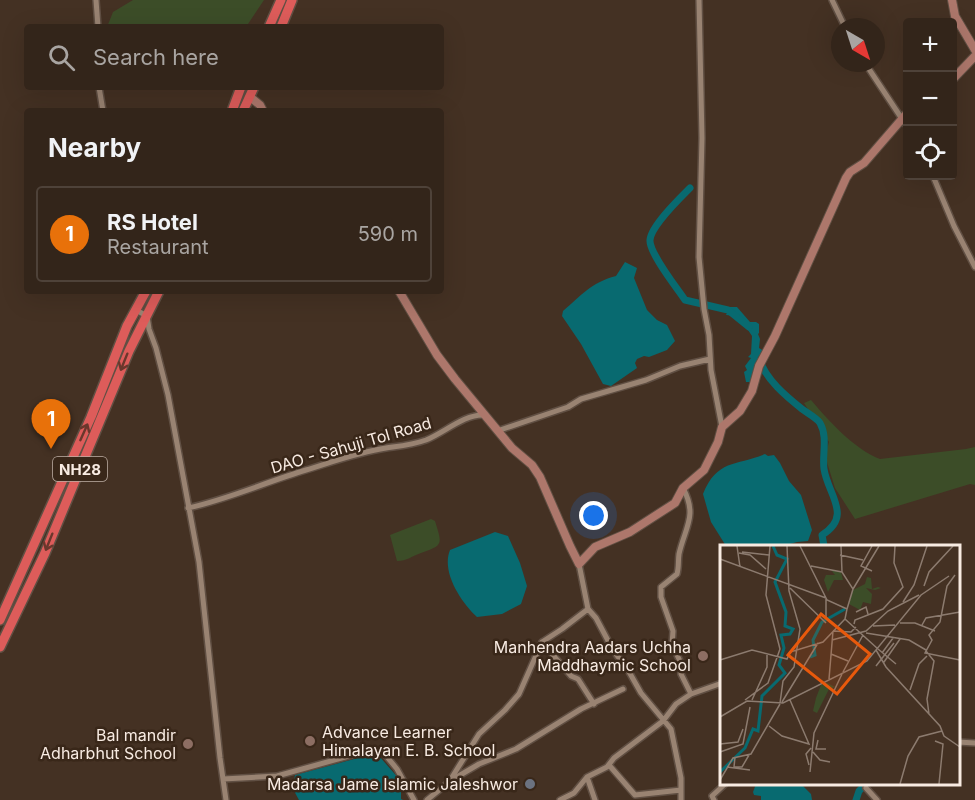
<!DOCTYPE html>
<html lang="en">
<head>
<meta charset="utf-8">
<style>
	:root { --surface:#33251a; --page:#3e3127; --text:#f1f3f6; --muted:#a9a5a2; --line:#4e4239; --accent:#de98f2 }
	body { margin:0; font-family:Inter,sans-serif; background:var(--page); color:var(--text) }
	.controls { position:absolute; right:18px; top:18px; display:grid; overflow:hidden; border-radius:6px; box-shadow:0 6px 24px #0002 }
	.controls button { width:54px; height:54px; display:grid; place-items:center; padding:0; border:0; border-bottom:2px solid var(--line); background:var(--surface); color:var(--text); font:30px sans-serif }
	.compass { position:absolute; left:831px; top:18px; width:54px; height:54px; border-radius:50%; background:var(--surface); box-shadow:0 6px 24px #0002; rotate:141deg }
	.you { position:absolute; left:594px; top:516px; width:21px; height:21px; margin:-15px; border:4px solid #fff; border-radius:50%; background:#1a73e8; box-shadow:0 0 0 9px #1a73e833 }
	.badge { display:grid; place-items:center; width:39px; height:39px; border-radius:50%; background:var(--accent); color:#fff; font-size:20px; font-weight:700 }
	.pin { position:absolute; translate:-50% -50px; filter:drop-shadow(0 2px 3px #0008) }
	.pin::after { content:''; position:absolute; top:32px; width:21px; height:18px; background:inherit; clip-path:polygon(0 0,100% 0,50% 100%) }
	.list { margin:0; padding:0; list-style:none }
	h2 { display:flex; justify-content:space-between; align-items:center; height:78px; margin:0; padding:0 24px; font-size:26px }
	h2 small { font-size:20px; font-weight:400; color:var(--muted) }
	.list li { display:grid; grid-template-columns:39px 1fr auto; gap:18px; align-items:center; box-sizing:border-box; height:96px; margin:0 12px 12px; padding:0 12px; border:2px solid var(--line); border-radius:6px }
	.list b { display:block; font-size:22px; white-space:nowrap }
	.list p { margin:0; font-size:20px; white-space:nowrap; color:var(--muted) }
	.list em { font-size:20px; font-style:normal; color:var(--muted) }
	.icon { flex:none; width:33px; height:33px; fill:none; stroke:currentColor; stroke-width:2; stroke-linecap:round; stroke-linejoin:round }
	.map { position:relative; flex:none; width:975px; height:800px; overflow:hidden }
	.search { position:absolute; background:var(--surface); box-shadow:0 6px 24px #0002; left:24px; top:24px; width:420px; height:66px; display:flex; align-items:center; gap:15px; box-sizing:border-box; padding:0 21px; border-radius:6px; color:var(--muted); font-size:22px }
	.panel { position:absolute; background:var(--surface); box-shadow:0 6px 24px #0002; left:24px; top:108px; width:420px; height:186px; border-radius:6px }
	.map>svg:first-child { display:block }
	.green { fill:#3c4d28 }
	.water { fill:#086a70 }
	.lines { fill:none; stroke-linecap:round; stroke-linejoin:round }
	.canal { stroke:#086a70; stroke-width:7 }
	.street-casing { stroke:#604f43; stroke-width:8 }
	.secondary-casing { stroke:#604f43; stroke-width:10 }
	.highway-casing { stroke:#604f43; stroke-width:12 }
	.street { stroke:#998372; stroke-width:5 }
	.secondary { stroke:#ad776b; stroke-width:8 }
	.highway { stroke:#dd5c5a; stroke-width:9 }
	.oneway { stroke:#6a372c }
	.education-dot { fill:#8d6e63; stroke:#392719; stroke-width:2 }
	.worship-dot { fill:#6b7280; stroke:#392719; stroke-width:2 }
	.labels { text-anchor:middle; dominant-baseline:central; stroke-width:5; stroke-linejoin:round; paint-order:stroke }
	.shield { fill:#392719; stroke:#bfb0a6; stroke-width:1.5 }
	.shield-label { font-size:15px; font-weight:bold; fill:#f8ebe2 }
	.street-label { font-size:16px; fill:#f8ebe2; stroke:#392719 }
	.poi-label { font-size:16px; fill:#f8ebe2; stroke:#392719; text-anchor:end }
	.inset-river { fill:none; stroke:#086a70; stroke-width:3 }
	.inset-road { fill:none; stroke:#8c7b6f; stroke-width:1.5 }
	.view { fill:#e8590c; fill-opacity:0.15; stroke:#e8590c; stroke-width:3 }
	.inset-edge { fill:none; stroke:#f8ebe2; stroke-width:3 }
</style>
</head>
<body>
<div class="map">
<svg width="975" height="800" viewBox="0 0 975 800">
	<rect width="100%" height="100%" fill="#443123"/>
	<!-- green -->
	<path class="green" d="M133,0H264L246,27H107L113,12Z
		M811,400C829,421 854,449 880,459L966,449L975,447V485L970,484L855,519L835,488L825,456L829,442L804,403Z
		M431,519L435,521C442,544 444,545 421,553C412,556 407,561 397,561L390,535Z"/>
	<!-- water -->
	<path class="water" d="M625,262L637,268L634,278L647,310L657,320L667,325L675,341L667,350L649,357L644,356L637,359L635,363L637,368L611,386L603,384L581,344L562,316L563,311C582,295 590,283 616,276Z
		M727,307H737L750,322H756L759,324V333L758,334L760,339L759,348L764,351L758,357L751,382H746L744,372L747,370L745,366L751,358L748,357L751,354L752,336L740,318L736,316L726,315L728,311Z
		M765,454L768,456L774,455L780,463L789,481L801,495L812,530L808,541L797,542L783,546H726L711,522L703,494C717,459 736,466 765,454Z
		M495,532L508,536L520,563L527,586L521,604L502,614L477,617C461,602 441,572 450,550Z
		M369,755L379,756L401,781V799L403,800H299L293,789L295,775Z
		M756,784H801L811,794L812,800H761V796L754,795L753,792Z"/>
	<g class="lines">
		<!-- canal -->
		<path class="canal" d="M690,188C680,198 651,226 650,240C649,253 677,288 685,300L728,310L749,327
			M760,360C765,379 787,397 802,409C807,413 817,418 820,423C828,437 822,455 824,469C828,495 853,516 822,535L824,546
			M856,800L859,791L866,784"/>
		<defs>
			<path id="street" d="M96,0L98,27
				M699,0L702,138L699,257L704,309L709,335L711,370L722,427
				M832,0L845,27
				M865,63L908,128
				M99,87L103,111
				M933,176L954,226L975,267
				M136,310L147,316L149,329L156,348L168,395L199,562L220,758L226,800
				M497,431L568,407L581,399L646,380L680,366L710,359
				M188,508C229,499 266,482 306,470C332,462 359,452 386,448C400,446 412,445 426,440C444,433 464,414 484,415
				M579,564L588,609L596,618L613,650L628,670L641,693L671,729L681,778V800
				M542,642L571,676L578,679L594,704
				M691,694L722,683
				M958,742L975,743
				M609,765L635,795L681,790
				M587,777L595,800
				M223,779L277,776L356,754L383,752L397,769L414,800
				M450,781L479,764L516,749L581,709L623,689
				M866,788L877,800
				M427,800L449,782L479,734L505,710L519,694L542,642L562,629L588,609
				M560,800L574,793L587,777L607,767L614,758L663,721L676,704L691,694L681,674L682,665L672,645L673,631L661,597V587L677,574C679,567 678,561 679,554C685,527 698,516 683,488
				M714,800L712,796L725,784"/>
			<path id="secondary" d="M952,0L955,16L975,50
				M952,80L975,56
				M250,97L260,105L263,111
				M399,291L437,355L455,379L512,448L532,465L540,477L570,546L579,564L595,547L630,532L675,503L683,488L704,470L718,442L722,427L740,411L752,391L759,366L775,336L846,178L850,172L864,163L908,112"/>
			<path id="highway" d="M269,27L281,0
				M281,27L292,0
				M232,111L241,87
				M243,111L254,87
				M0,620L91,417L127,326L146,291
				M0,647L45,553L129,351L159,291"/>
		</defs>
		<!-- street casing -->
		<use href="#street" class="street-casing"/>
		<!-- secondary casing -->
		<use href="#secondary" class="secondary-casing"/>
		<!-- highway casing -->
		<use href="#highway" class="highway-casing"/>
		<!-- street -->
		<use href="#street" class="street"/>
		<!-- secondary -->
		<use href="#secondary" class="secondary"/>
		<!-- highway -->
		<use href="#highway" class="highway"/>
	</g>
	<!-- one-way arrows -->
	<defs><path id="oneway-shaft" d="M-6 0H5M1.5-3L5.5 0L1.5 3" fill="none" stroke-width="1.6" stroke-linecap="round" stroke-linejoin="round" transform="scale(1.5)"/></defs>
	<g class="oneway">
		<use href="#oneway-shaft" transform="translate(124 362) rotate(112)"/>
		<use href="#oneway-shaft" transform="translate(84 432) rotate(-66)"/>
		<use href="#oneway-shaft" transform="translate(49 542) rotate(112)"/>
	</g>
	<!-- markers -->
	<g class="education-dot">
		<circle cx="703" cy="656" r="6"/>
		<circle cx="310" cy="741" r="6"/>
		<circle cx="188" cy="744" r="6"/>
	</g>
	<circle class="worship-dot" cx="530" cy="784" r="6"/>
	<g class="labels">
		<!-- shield labels -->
		<rect class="shield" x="53" y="457" width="54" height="24" rx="4.5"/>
		<g class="shield-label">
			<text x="80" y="469">NH28</text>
		</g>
		<!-- street labels -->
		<g class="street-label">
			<text transform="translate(351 445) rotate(-16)">DAO - Sahuji Tol Road</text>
		</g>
		<!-- poi labels -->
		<g class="poi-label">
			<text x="691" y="647">Manhendra Aadars Uchha<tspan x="691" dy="18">Maddhaymic School</tspan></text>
			<text x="322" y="732" text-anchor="start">Advance Learner<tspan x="322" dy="18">Himalayan E. B. School</tspan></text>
			<text x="176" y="735">Bal mandir<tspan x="176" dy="18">Adharbhut School</tspan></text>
			<text x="518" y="784">Madarsa Jame Islamic Jaleshwor</text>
		</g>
	</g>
	<!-- overview -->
	<g transform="translate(720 545)">
		<rect width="240" height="240" fill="#443123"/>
		<path d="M111,25L121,27L123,35H114L108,47L104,35L106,30H115ZM147,32L151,33L152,44L158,42L161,43L155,45L146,43L152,49L151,59L143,57L140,65L129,59L133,45L145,39ZM107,138L115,142L109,144L97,168L93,166L96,153L101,140Z" fill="#3c4d28"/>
		<path class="inset-river" d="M90,112L95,110L93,95L102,77L125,64M0,227L25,203L33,184L38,186L42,151L65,128L59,120L64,103L61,90L70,89L73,84L65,81L66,67L55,37L67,14L57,10L53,1"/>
		<path class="inset-road" d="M17,1L20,22M80,1L107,55L127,64L125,74L158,104M121,1L122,27L133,44L127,64M152,1L141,21L152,26M22,7L49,10M19,8L30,10L46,24M120,10L143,15M0,14L106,53M91,21L122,27M235,30L227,41L220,77L209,90L212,95L205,108L240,115M204,41L209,27L233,1M70,43L106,78M133,44L159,1M183,57L194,40L207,1M136,67L146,62L148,69M106,74V54M180,78H195L215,86M134,79L135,75L163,64L183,42L174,18L175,1M202,80L206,73L240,67M153,81L175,80M113,86L131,87L136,82M146,88L189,95L206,105M112,95L146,86L168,66L199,50M158,104L176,119M156,105L166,122L220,181L224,191L240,202M206,106L214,116L207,154L209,169M162,108L173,93M111,109L128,116M0,115L32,105L67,114L70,107L103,97L125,74M164,117L180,94M156,121L174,98M123,127L143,90M109,134L113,86M190,145L199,119L207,111M25,155L48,138L60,104L46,50L50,1M32,155L47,122V110M62,157L98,98M60,158L63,136L74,122L80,84L69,46L67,1M0,172L27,156L63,158L147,116L201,50L229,31M49,181L62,191L89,199L70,155M98,195L96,204H106M215,196L223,199L219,239M0,199L18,197L23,184M0,207L23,199L30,162M93,207L100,215L110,217M15,212L14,222H22L29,210M89,220L86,209L91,203M7,222L30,225M90,227L94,188L122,129M0,235L13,213L31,209L60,159M180,239L188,211L199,192L222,186"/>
		<path class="view" d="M101,69L150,109L117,149L68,110Z"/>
		<rect width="240" height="240" class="inset-edge"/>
	</g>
</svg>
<div class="controls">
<button>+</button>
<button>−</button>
<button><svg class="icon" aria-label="locate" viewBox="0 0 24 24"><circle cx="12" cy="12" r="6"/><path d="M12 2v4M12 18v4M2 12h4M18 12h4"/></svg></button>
</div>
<svg class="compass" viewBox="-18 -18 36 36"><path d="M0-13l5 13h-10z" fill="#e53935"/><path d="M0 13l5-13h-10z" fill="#a9a5a2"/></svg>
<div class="you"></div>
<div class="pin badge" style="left:51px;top:449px;background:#e8710a">1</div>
<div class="search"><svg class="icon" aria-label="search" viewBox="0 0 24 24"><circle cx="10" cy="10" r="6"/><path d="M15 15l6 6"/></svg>Search here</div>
<section class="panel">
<h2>Nearby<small></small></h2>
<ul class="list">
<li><span class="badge" style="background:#e8710a">1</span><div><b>RS Hotel</b><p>Restaurant</p></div><em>590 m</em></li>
</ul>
</section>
</div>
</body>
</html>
